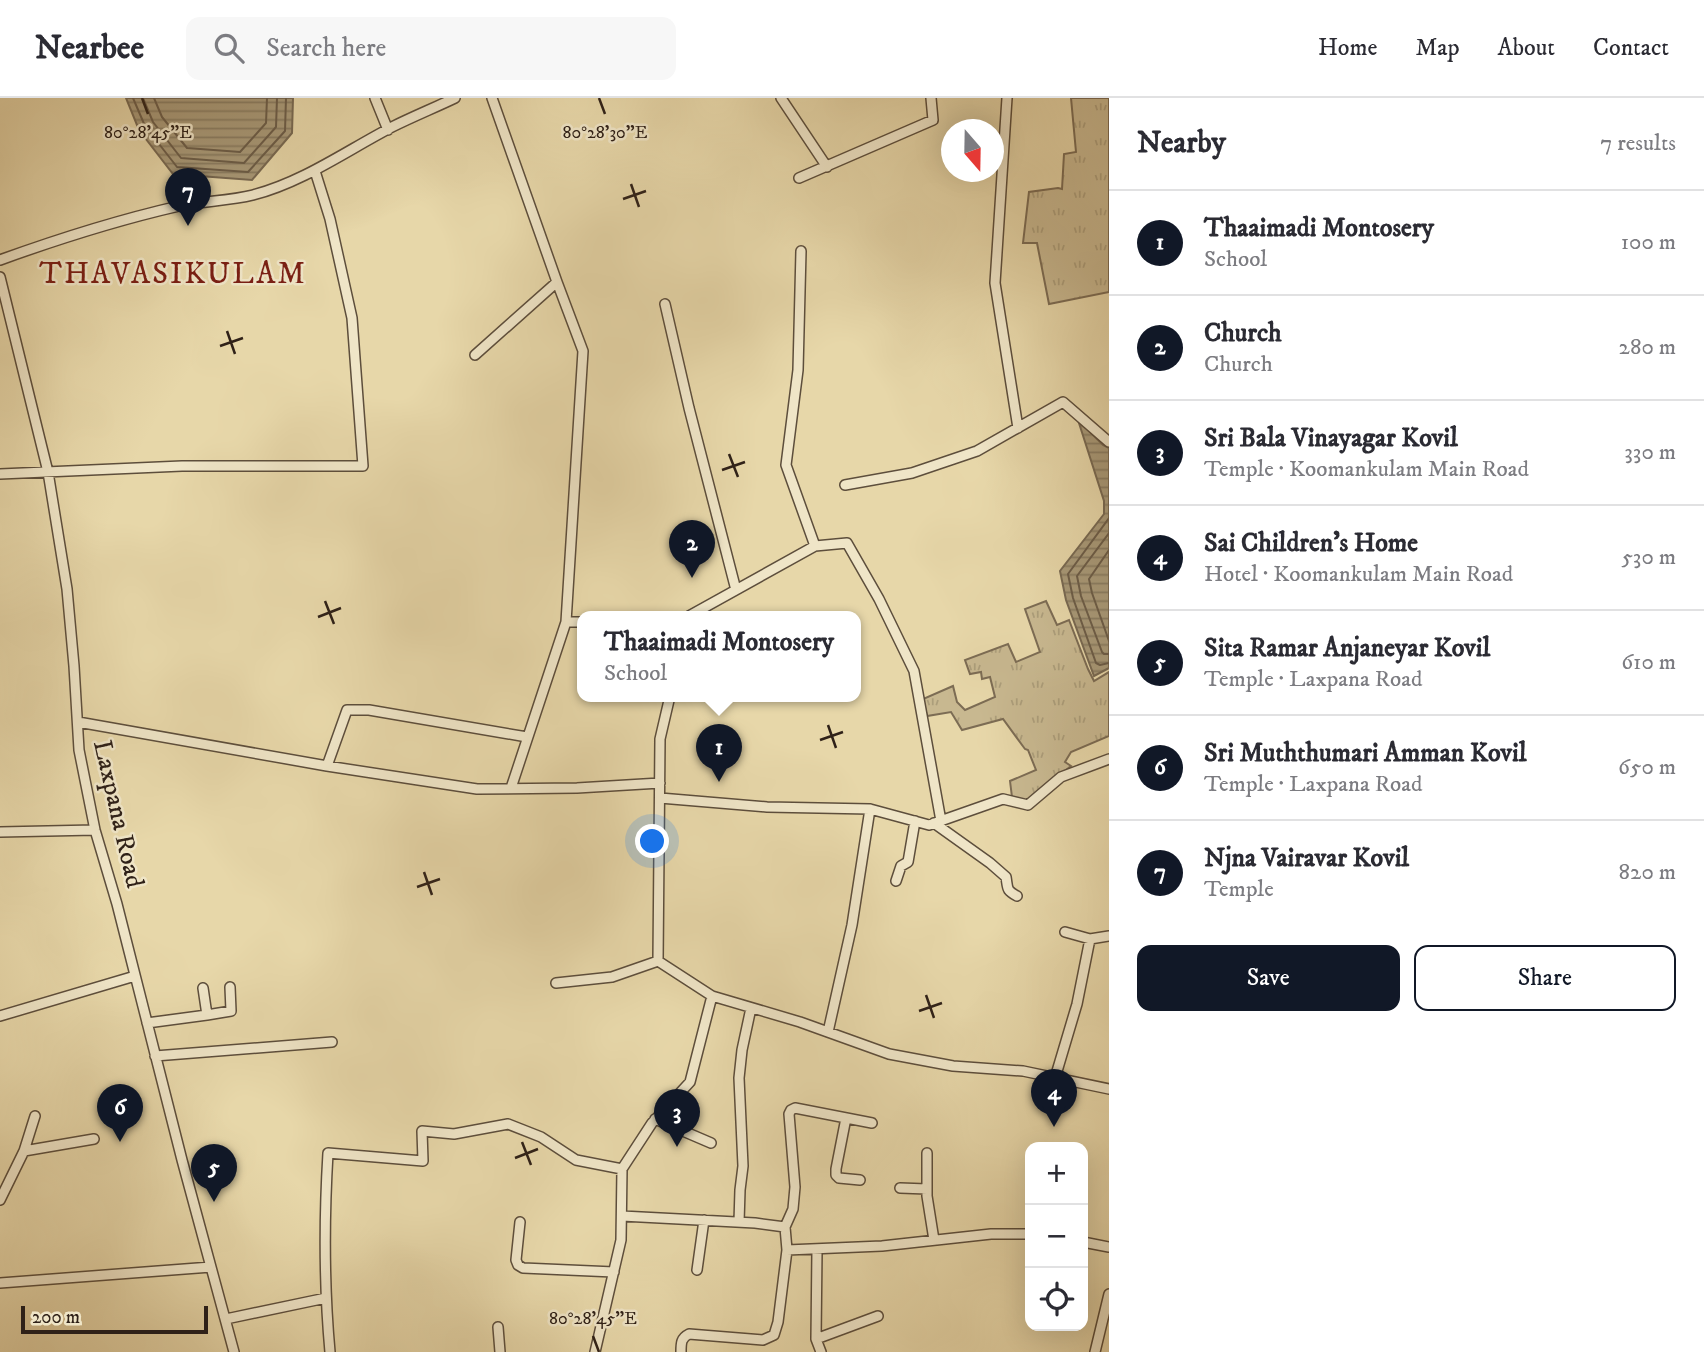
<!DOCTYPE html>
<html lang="en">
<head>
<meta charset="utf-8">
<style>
	:root { --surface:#fff; --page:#f7f7f7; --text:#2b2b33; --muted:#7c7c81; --line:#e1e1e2; --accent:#111827 }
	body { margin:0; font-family:"IM FELL DW Pica",serif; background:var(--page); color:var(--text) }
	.controls { position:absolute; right:21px; bottom:21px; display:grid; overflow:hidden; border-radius:14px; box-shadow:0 7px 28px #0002 }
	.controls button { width:63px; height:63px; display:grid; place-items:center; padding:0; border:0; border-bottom:2px solid var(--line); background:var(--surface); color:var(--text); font:35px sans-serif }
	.compass { position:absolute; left:941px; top:21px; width:63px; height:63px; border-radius:50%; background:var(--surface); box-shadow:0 7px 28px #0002; rotate:160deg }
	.scale { position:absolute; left:21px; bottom:18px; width:187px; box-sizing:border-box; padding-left:7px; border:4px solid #2f2118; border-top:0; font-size:19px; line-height:24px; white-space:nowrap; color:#2f2118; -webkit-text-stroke:5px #efe5c7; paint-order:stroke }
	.you { position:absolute; left:653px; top:744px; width:24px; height:24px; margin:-18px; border:5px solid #fff; border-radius:50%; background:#1a73e8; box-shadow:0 0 0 10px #1a73e833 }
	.badge { display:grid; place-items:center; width:46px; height:46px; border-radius:50%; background:var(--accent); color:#fff; font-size:23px; font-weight:700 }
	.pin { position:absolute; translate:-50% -58px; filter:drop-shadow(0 2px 4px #0008) }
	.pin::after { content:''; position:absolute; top:37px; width:24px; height:21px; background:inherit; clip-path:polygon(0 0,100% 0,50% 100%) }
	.popup { position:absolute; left:577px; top:513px; width:284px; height:91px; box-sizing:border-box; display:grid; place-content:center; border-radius:14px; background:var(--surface); filter:drop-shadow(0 2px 5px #0005); font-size:23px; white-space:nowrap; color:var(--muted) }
	.popup b { font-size:26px; color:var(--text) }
	.popup::after { content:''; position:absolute; left:50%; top:100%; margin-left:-14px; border:14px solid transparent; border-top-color:var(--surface) }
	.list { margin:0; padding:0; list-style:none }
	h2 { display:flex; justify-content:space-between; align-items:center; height:91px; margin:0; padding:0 28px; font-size:30px }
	h2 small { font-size:23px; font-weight:400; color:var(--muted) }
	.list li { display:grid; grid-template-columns:46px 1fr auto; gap:21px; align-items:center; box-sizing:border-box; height:105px; padding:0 28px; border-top:2px solid var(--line) }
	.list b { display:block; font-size:26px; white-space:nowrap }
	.list p { margin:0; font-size:23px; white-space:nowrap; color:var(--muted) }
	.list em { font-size:23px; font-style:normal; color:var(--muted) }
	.actions { display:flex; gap:14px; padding:21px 28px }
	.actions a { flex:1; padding:16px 0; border:2px solid var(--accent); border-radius:14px; text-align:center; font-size:24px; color:var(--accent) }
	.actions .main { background:var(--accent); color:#fff }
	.icon { flex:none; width:38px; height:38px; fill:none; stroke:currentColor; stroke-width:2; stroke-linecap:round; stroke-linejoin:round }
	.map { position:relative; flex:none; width:1109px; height:1254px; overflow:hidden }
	header { display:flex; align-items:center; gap:42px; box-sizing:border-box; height:98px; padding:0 35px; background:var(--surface); border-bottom:2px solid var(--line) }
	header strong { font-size:33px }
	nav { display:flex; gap:38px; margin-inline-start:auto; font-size:24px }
	.search { width:490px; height:63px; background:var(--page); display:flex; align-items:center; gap:18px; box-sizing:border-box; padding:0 24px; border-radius:14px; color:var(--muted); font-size:26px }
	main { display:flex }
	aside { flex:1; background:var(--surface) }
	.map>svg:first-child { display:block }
	.grass { fill:url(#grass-tufts); stroke:#7c6c54; stroke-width:2 }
	.water { fill:url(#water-rules); stroke:#786952; stroke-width:2 }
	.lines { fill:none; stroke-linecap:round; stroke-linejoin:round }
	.shore { stroke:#6c5d48; stroke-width:2 }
	.minor-casing { stroke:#5d4e3c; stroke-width:12 }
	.minor { stroke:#efe5c7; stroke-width:9 }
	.ticks { fill:none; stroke:#2f2118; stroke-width:2.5 }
	.labels { text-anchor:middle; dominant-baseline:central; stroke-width:5; stroke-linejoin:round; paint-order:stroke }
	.street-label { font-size:26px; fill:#2f2118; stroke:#efe5c7 }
	.quarter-label { font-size:30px; letter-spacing:2px; fill:#7a1f14; stroke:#efe5c7 }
	.ticks-label { font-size:18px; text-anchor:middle; fill:#2f2118; stroke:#efe5c7; stroke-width:5; stroke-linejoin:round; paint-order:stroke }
</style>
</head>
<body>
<header>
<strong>Nearbee</strong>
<div class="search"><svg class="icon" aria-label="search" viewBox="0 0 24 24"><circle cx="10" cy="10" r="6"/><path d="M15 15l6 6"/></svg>Search here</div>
<nav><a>Home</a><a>Map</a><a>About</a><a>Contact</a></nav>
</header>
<main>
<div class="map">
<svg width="1109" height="1254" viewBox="0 0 1109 1254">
	<defs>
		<pattern id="grass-tufts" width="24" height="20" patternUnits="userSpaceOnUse" patternTransform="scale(1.75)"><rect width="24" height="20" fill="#c8b890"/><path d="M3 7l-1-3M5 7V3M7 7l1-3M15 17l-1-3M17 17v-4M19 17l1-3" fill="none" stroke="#ac9e7b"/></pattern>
		<pattern id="water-rules" width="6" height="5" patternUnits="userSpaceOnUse" patternTransform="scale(1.75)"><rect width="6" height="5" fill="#a89978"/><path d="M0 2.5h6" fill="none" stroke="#897c61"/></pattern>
	</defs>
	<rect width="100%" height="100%" fill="#e7d7a9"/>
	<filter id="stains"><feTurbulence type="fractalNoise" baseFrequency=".00286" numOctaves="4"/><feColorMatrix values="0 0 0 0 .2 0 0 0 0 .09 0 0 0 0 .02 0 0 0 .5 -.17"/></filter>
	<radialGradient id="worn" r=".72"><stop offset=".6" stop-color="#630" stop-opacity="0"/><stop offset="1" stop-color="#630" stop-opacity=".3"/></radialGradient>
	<!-- grass -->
	<path class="grass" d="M1071,0H1109V194L1049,206L1037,145H1023L1029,94L1058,90L1062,91L1064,56L1076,54Z
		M1046,503L1057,527L1069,522L1088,571L1094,583L1109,574V638L1071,654L1065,664L1071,668L1027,703L1012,699L1010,683L1036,672L1028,652L1025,651L1003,621L962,632L951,614L927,618L923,601L953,588L957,604L965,612L995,599L990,579L982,581L981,574L970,576L965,562L1008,546L1016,564L1040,554L1025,511Z"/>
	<!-- water -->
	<path class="water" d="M126,0H293L292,35L252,82L173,76L139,32Z
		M1078,322L1103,347L1109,350V570L1094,578L1066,502L1060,473L1104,416V403Z"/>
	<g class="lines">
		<!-- shore -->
		<path class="shore" d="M133,0L145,28L177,69L248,74L285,33L286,0
			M143,0L153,24L181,60L244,65L276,29L277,0
			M154,0L162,19L187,50L240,54L266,25L267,0
			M1109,420L1068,476L1073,500L1096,565L1100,567L1109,565
			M1109,435L1077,478L1081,498L1102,554L1104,556H1109
			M1109,452L1089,481L1092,495L1109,543"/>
		<defs>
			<path id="minor" d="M375,0L388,32
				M492,0L557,184L583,253L566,524H582
				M781,0L827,69
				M1007,0L995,185L1018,330
				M799,80L933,22L931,0
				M0,162C58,141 118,122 179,108C203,103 229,103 253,97C303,84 346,53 392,29C412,19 434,10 455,0
				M0,179L48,374L67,491L74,568L79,652L95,732L117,806L182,1062L234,1254
				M665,206L689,310L736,492
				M475,257L557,184
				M0,376L182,368H363L352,220L330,121L315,73
				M845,387L912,375L977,353L1063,304L1109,344
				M815,448L847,445L879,501L914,573L941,723
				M689,518L815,448L786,367L798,272L801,153
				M670,598L660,641L658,863L712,898
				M78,624L327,668L477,691L577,690L660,685
				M327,668L347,612H369L527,639
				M511,690L566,524
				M660,700L767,709L870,711L929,727L1003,701L1028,707L1061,679L1109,661
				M934,725L990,765L1006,779C1008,791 1006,792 1017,798
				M0,734L95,732
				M896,783L901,768L908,764L915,723
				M1065,834L1090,841L1109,838
				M556,885L612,879L658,863
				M207,917L231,913L230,889
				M0,918L135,878
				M147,925L207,917L203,890
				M828,934L852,827L870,711
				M155,958L332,944
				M1055,980L1077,906L1090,841
				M846,1020L836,1071V1077L839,1080L860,1082
				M655,1021L711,1045
				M24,1053L94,1041
				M927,1055V1098L934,1142
				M900,1090L927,1091
				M0,1102L24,1053L35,1018
				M622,1118L755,1125L785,1129L787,1152L882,1148L991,1136H1030
				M520,1124L516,1162L518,1167L523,1170L614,1174
				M739,1124L740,1092L743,1068L739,980L742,952L751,910
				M785,1129L793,1111L795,1089L789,1016L791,1012L795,1010L872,1025
				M1083,1144L1109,1149
				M817,1152L816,1241L821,1254
				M697,1172L704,1122
				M0,1185L211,1169
				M226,1221L326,1200
				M498,1229L500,1254
				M816,1241L878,1218
				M330,1254C324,1188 324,1121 328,1055L423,1063L422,1033L454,1036L508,1026L541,1039L576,1062L622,1071L652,1025L690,984L712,898L800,924L889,956L953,968L1023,973L1109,991
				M595,1254L621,1142L622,1071
				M681,1254C681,1245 681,1240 689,1236L763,1242L774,1237L778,1224L787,1152
				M1095,1254L1109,1196"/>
		</defs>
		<!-- minor casing -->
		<use href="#minor" class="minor-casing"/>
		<!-- minor -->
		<use href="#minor" class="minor"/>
	</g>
	<!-- ticks -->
	<path class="ticks" d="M142,0L148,16M599,0L605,16M631,86L639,109M623,101L646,93M227,233L235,256M220,248L243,240M729,356L738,379M722,372L745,364M325,503L334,526M318,519L341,510M828,627L836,650M820,642L843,634M424,774L432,797M417,789L440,781M926,897L934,920M919,913L942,905M522,1044L531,1067M515,1060L538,1051M593,1238L599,1254"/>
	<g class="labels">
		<!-- street labels -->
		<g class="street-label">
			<text transform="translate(118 716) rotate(77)">Laxpana Road</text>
		</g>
		<!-- quarter labels -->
		<g class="quarter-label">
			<text x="173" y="176">THAVASIKULAM</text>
		</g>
	</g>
	<g class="ticks-label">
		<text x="148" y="40">80°28'45"E</text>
		<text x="605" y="40">80°28'30"E</text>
		<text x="593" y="1226">80°28'45"E</text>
	</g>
	<rect width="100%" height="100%" filter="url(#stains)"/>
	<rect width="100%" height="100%" fill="url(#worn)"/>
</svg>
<div class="controls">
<button>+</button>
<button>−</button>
<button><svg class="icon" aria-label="locate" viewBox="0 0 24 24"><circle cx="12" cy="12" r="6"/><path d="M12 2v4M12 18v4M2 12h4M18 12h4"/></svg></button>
</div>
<svg class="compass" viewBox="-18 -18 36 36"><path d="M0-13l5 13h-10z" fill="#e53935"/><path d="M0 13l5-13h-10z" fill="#7c7c81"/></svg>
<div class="scale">200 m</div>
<div class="you"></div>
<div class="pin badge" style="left:719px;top:684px">1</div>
<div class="popup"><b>Thaaimadi Montosery</b>School</div>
<div class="pin badge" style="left:692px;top:480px">2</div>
<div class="pin badge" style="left:677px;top:1049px">3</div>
<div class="pin badge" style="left:1054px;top:1029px">4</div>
<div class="pin badge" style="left:214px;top:1104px">5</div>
<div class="pin badge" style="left:120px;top:1044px">6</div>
<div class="pin badge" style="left:188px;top:128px">7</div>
</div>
<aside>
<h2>Nearby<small>7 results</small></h2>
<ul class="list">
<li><span class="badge">1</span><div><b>Thaaimadi Montosery</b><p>School</p></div><em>100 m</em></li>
<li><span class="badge">2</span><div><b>Church</b><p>Church</p></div><em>280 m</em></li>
<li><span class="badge">3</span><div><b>Sri Bala Vinayagar Kovil</b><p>Temple · Koomankulam Main Road</p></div><em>330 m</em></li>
<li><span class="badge">4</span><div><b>Sai Children's Home</b><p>Hotel · Koomankulam Main Road</p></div><em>530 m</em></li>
<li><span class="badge">5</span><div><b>Sita Ramar Anjaneyar Kovil</b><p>Temple · Laxpana Road</p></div><em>610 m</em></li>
<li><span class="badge">6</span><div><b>Sri Muththumari Amman Kovil</b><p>Temple · Laxpana Road</p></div><em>650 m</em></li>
<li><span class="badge">7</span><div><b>Njna Vairavar Kovil</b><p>Temple</p></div><em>820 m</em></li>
</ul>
<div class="actions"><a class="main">Save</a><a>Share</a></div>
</aside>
</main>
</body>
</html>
